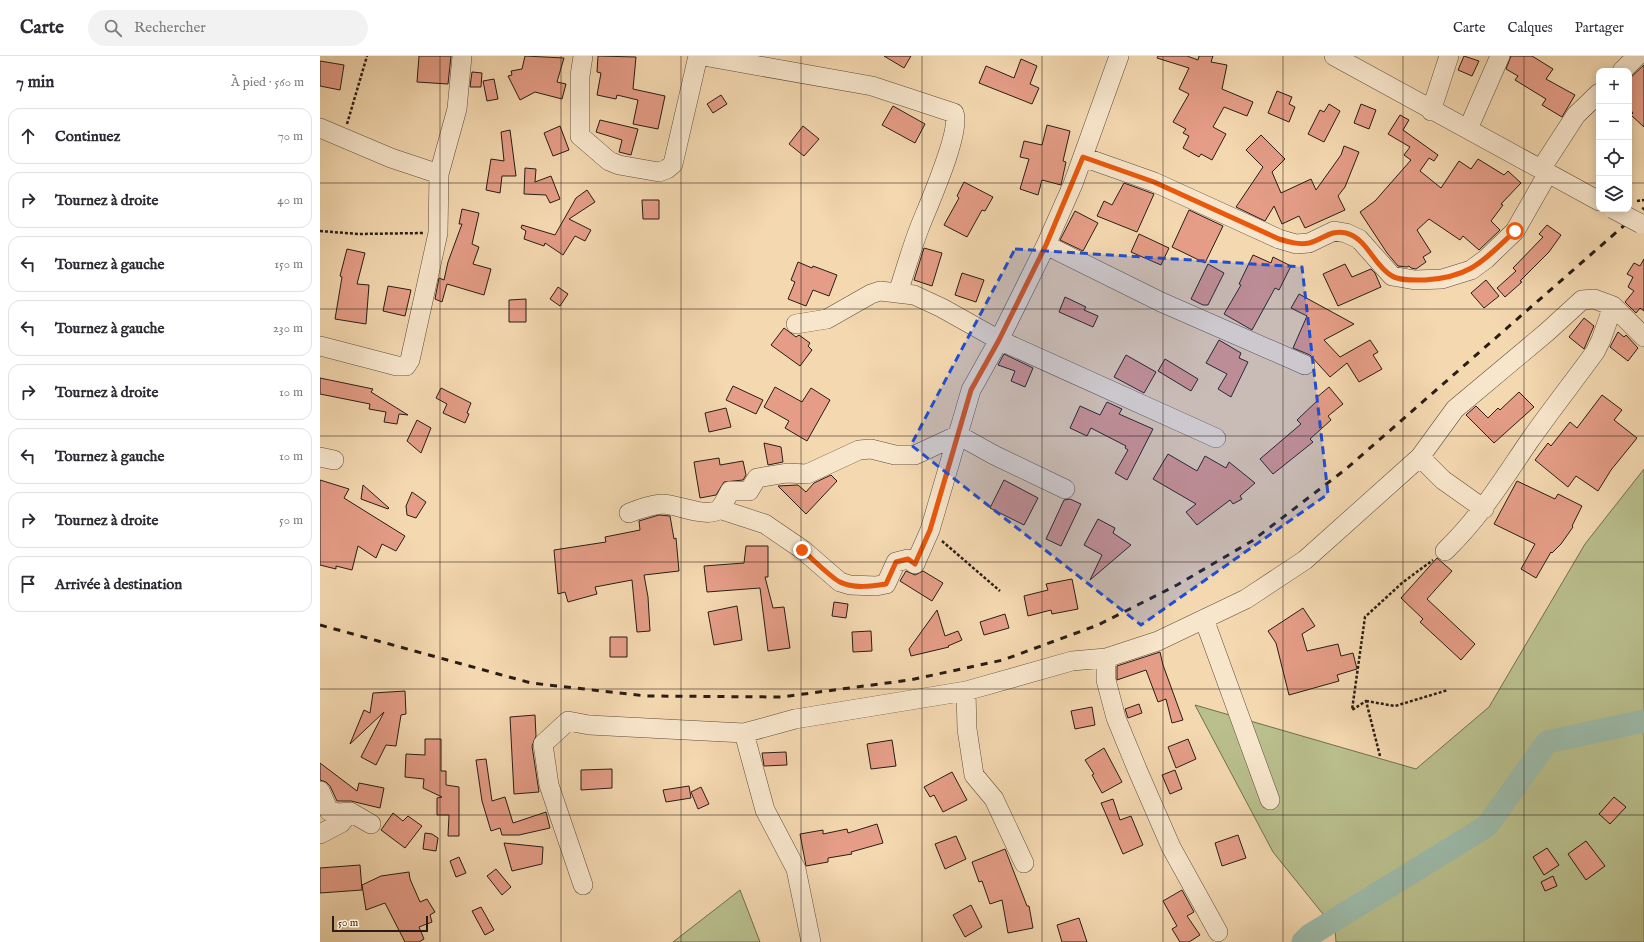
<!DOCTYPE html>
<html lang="fr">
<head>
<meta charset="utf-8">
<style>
	:root { --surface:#fff; --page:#f2f2f3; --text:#2b2b33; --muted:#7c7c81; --line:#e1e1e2 }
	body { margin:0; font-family:"IM FELL English",serif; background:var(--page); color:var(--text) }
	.controls { position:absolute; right:12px; top:12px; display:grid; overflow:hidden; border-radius:8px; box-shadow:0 2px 10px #0003 }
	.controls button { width:36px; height:36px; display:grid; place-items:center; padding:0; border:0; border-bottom:1px solid var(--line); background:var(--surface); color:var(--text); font:20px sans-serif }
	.scale { position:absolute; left:12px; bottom:10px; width:96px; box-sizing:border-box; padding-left:4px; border:2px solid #291d16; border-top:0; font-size:11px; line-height:14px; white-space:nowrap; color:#291d16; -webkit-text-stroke:3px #f8e6cc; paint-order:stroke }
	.stop { position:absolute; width:12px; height:12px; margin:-9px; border:3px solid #ea580c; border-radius:50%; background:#fff }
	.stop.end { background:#ea580c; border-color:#fff; box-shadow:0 1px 4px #0008 }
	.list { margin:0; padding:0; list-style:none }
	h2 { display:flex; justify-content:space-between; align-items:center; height:52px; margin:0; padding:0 16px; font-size:17px }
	h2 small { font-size:13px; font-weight:400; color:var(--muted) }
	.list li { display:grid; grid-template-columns:26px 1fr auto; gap:12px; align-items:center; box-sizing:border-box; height:56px; margin:0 8px 8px; padding:0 8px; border:1px solid var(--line); border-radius:12px }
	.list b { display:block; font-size:15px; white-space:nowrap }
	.list em { font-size:13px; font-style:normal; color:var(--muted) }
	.icon { flex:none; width:22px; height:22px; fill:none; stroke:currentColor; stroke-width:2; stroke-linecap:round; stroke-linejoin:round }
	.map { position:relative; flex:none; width:1324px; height:886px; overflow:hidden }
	header { display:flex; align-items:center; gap:24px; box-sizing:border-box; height:56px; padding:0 20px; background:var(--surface); border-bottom:1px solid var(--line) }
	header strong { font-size:19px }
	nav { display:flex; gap:22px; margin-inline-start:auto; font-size:14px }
	.search { width:280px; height:36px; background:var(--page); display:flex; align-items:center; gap:10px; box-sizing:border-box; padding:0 14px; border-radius:22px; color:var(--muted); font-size:15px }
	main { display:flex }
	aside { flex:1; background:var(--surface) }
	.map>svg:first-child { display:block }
	.green { fill:#b9bf8d; stroke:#716e52 }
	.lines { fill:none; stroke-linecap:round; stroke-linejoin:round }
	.river { stroke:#9cbaa9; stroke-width:23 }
	.building { fill:#e59d87; stroke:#291d16 }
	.minor-casing { stroke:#5c4c3c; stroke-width:20 }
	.path { stroke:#291d16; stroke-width:2.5; stroke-dasharray:3 2; stroke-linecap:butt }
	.minor { stroke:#f8e6cc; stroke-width:19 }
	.rail { stroke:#291d16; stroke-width:3; stroke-dasharray:7 7; stroke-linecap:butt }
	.minor-bridge-casing { stroke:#5c4c3c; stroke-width:20; stroke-linecap:butt }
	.minor-bridge { stroke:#f8e6cc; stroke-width:19 }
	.route { stroke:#ea580c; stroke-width:5 }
	.marked { fill:#1d4ed8; fill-opacity:0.2; stroke:#1d4ed8; stroke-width:3; stroke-dasharray:8 5; stroke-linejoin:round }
	.grid { fill:none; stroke:#291d16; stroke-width:1; stroke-opacity:0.55 }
</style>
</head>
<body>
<header>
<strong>Carte</strong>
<div class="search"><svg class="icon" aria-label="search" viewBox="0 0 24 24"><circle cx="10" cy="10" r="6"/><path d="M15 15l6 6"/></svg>Rechercher</div>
<nav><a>Carte</a><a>Calques</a><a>Partager</a></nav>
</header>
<main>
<aside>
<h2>7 min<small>À pied · 560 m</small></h2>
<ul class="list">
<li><svg class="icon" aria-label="ahead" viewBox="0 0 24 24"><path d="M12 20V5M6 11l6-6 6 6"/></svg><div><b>Continuez</b></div><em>70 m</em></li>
<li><svg class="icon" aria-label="right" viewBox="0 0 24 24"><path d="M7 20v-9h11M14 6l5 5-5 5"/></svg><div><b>Tournez à droite</b></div><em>40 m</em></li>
<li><svg class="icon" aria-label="left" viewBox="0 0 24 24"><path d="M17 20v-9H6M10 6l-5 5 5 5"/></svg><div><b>Tournez à gauche</b></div><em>150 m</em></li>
<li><svg class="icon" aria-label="left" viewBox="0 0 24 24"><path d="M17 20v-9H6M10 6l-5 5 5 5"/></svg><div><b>Tournez à gauche</b></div><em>230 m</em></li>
<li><svg class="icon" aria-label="right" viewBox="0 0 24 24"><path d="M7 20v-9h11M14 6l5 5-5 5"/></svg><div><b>Tournez à droite</b></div><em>10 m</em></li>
<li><svg class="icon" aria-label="left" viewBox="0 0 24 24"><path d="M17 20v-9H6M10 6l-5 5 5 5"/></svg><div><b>Tournez à gauche</b></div><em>10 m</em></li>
<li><svg class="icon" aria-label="right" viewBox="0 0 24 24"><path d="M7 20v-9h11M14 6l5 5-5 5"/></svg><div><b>Tournez à droite</b></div><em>50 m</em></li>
<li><svg class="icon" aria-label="arrive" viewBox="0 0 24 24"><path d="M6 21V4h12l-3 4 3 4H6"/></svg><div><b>Arrivée à destination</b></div></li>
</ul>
</aside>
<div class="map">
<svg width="1324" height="886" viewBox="0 0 1324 886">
	<rect width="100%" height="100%" fill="#f4d8b0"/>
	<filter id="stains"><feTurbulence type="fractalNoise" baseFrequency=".005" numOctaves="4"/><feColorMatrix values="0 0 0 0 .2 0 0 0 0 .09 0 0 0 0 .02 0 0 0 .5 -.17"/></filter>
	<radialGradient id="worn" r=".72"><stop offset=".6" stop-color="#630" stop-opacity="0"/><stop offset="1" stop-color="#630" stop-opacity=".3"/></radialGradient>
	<!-- green -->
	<path class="green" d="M1324,413V886H1016L1015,873L953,796L875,649L1096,713L1169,651L1265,488Z
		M420,834L440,886H353Z"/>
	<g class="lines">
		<!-- river -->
		<path class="river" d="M983,886L990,879L1167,770L1227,686L1324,665"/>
	</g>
	<!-- building -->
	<path class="building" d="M99,0H131L128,28L97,26Z
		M205,0L244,2L237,26L246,28L242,43L215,36L200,44L188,20L192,19L191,15L202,13Z
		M278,0L316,1L313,33L345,40L338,73L313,68L318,44L297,39L296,43L277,39L281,17L277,16Z
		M564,0H591L584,12Z
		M838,0H867L878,4L879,0H893L891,6L907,9L902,33L933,46L927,60L904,51L893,71L906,78L892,104L881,98L879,101L863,92L869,80L863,77L866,73L853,66L869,38L859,33L869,12L837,2Z
		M1144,0L1159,5L1152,20L1138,14Z
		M1191,0H1212L1233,13L1226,23L1255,39L1242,61L1222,49L1226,43L1195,24L1198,20L1186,13Z
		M701,3L717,10L710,28L719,32L712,48L659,27L666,10L694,22Z
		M0,5L24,9L20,34L0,30Z
		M1324,9V71L1311,59L1313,57L1309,52V23Z
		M152,16L162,17L161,31H150Z
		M174,23L178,43L167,45L163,25Z
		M957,35L972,41L969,48L975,51L969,66L948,57Z
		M401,39L407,48L393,57L387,48Z
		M1009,48L1020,55L1004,86L988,78L1000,54L1004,56Z
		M1041,48L1056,54L1049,73L1034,67Z
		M573,50L605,68L595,87L562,69Z
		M1080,59L1089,64L1083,74L1118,99L1114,105L1109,102L1100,115L1121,132L1139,105L1151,113L1158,103L1184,119L1188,115L1201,127L1181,148L1183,149L1171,165L1180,174L1159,194L1143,180L1140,184L1109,163L1097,174L1111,196L1103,201L1106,206L1096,213L1091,212L1089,210L1087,211L1078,210L1067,197L1040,156L1055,145L1091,104L1084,99L1090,91L1068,78Z
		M280,64L318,73L311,99L299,96L302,84L276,76Z
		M727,69L750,75L743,105L746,106L741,129L722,124L718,139L700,133L709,103L700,101L704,85L722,89Z
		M240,70L249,94L233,100L224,77Z
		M483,70L499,83L484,100L469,88Z
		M190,74L196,120H182L180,137L166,134L171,103L184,105L181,76Z
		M941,79L965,103L952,116L961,137L991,123L996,134L1021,99L1024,90L1039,96L1025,131L1018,140L1025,154L985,172L979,160L962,168L954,150L945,165L916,151L943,111L926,94Z
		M205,112L216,113L215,126L231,120L240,143L230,147L226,139L204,138Z
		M644,126L673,141L665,155L662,154L647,181L624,169L639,142L637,140Z
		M804,127L834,138L817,176L777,160L784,145L792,149Z
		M267,134L275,146L249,163L271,174L265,185L255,180L243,199L225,187L224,190L204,183L206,175L201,172L202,169L235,179L256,142Z
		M322,144H339V163H323Z
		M142,153L159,157L152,188L159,191L153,208L171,213L164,239L127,228L122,246L115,243L119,222L124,224L128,206L142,168H139Z
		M869,154L903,170L885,207L852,191Z
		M755,155L778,167L763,195L740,184Z
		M1227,169L1241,179L1229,196L1200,225L1202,226L1185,241L1177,232L1196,215L1193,212L1223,181L1219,178Z
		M819,178L849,192L841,209L811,196Z
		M604,192L622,197L612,230L594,224Z
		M27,193L45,197L37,228L49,229L46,268L15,263L22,221L20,220Z
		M933,199L951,207L953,201L971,210L959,234L955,232L932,274L904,258L921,229L919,228Z
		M1324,203V255L1320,252L1316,257L1305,246L1314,235L1308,231L1313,221L1307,218L1314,207L1320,210Z
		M478,206L492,212L493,210L517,219L509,240L493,234L486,250L468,243L475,226L471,224Z
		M888,208L904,217L888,249H883L871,243Z
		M1025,208L1032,221L1051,213L1055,217L1061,231L1018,250L1003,218Z
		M642,217L664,224L656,246L635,239Z
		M1166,224L1179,240L1164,252L1151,237Z
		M68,230L91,234L85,260L63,255Z
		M238,231L248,238L240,250L230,243Z
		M979,238L1034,268L1004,284L1020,301L1050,284L1058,296L1053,299L1062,313L1039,326L1027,307L1010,321L990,299L973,292L987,260L971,252Z
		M745,241L766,251L764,254L778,260L773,271L739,256Z
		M206,243V266H189V244Z
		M1264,262L1274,270L1264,293L1249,281Z
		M464,272L476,281L479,279L490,287L488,290L492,294L480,310L451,289Z
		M1298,276L1304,281L1306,279L1318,292L1308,305L1290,291Z
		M899,284L921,297L919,302L928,306L911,341L898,333L907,318L886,307Z
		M684,298L713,312L705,331L691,325L695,315L678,309Z
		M806,299L836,316L824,337L794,321Z
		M845,303L878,323L871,335L838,315Z
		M0,322L53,333L51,336L88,359L79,358L77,368L64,366L66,356L49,353L50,348L0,338Z
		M413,330L443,344L436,358L406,344Z
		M455,331L482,346L491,332L510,344L487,385L465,372L469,365L444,351Z
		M1009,331L1023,348L1008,360L1011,364L990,383L993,386L953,418L940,403L981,368L977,364L998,344L996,342Z
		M121,332L151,347L147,357L149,358L145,367L123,357L127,348L116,342Z
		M1199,336L1214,351L1174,387L1146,359L1156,350L1168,362L1178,352L1180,354Z
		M1282,339L1302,354L1294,364L1317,382L1291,414L1278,435L1256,420L1248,431L1215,404L1228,387L1231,390L1250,366L1257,372Z
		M787,346L802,353L799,358L833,373L807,424L795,417L808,394L805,392L806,390L771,372L767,380L750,372L760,350L780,359Z
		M406,352L411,371L389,376L385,357Z
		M97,364L111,372L101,397L87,385Z
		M444,387L461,391L463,406L448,409Z
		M848,398L877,415L885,400L906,412L909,406L935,427L920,440L922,443L913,448L910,444L877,469L866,456L876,448L833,423Z
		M399,402L400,409L423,405L426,419L423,424L404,426L396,439L380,442L374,406Z
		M511,419L517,425L486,458L458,430L478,429L486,436L494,427Z
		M0,424L29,433L24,442L85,480L76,495L62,488L56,502L38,490L32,514L16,510V513L0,509Z
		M684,424L718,442L704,469L670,452Z
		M1197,425L1235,443L1238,438L1262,450L1252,470L1253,471L1241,488L1232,497L1231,496L1216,522L1201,513L1215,488L1174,468Z
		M43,429L69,452L68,453L41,443Z
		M92,436L106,446L96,462L87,459L86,450Z
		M750,443L761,448L741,490L726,483L744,444Z
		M339,459L350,460L354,483L356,482L359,515L324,519L328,541L330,575L317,576L312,524L275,531L277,538L248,546L245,536L238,538L234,494L286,486L285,481L320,474L319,465Z
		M778,463L795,472L793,477L811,489L770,524L782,499L764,489Z
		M426,490H448V521H445L453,552L464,551L470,592L448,595L440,532L387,536L384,510L424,507Z
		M1117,502L1132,515L1107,543L1155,588L1141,604L1100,566L1103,563L1081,542Z
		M586,515L595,519L603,515L623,527L612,545L580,525Z
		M752,523L758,553L732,558L731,554L708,560L704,540L728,534L726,528Z
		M514,546L528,548L526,562L512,560Z
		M417,550L422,584L394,589L388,556Z
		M983,552L995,570L982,578L987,595L1018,588L1021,600L1033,597L1037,613L1017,619L1019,625L969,639L956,587L948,575Z
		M617,554L625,580L638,575L642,584L628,590L629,591L591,600L589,593Z
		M685,558L689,572L664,579L660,566Z
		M551,575L552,595L533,596L532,576Z
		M290,581H307V601H290Z
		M840,596L843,609L863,664L852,667L846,643L838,646L826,614L797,624V610Z
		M85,635L86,658L81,659L76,690L66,689L56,709L41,701L64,656L30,688L44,654L50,657L53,637Z
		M819,648L822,657L808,662L805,653Z
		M772,651L775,669L755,673L751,655Z
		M215,659L216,680L212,690L219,736L194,738L190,661Z
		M105,683H121V715H126V729L139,731V780H128L129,759H117V742L122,741L103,732L104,723L85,721L86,698L105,699Z
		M868,683L876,703L856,712L848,691Z
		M572,684L576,710L551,713L547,688Z
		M784,692L802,726L782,737L772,719L774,718L765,704Z
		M466,696L467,709L444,710L442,697Z
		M166,703L172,745L185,741L193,767L226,756L230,772L199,779H182L180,772L171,775L162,745L156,704Z
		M0,707L37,735L39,727L64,732L60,752L31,745H17L10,730L6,726L0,724Z
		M292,713V732L261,734V714Z
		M855,714L862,733L850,738L842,719Z
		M632,716L647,744L623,756L614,739L610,741L604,731Z
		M369,730L371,742L346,746L343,734Z
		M381,731L389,748L378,753L371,736Z
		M1294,741L1306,751L1290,768L1279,758Z
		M793,743L800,764L811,760L823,789L803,798L781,747Z
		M73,757L83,765L88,760L102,770L85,792L61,774Z
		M557,768L563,787L531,796L532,798L508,802V806L486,810L480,778L503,774V778L527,773L528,777Z
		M105,777L112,778L118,782L116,795L103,793Z
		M918,779L926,802L902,810L895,787Z
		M636,780L646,803L625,813L615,788Z
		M1266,785L1285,810L1266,824L1248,798Z
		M184,787L223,791L222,808L192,815Z
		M1227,792L1239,809L1224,819L1213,801Z
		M685,793L707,850H709L713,872L688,877L682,844L670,848L662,825L659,826L652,806Z
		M139,801L146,817L136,821L130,805Z
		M40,809L42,834L0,837V812Z
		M176,813L191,831L182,839L167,820Z
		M89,816L90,823L100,846L107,843L115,856L110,859L112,866L99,871L104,883L99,886H85L65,847L46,854L42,829L61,820Z
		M1233,820L1237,830L1225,835L1221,826Z
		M862,834L874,856L867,860L880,879L869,886H860L852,873L857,870L843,845Z
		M651,849L662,871L645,881L633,859Z
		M161,851L174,874L165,879L152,855Z
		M759,862L767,886H742L737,869Z"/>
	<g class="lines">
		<defs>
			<path id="minor" d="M263,0L260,20V80L289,105L299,109L339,116L347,113L353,108L378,0
				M383,0L552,30L634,57C642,75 607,152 599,173C591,194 585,215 578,237
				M1014,0L1279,145
				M1302,15L1317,0
				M1111,55L1129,0
				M0,72L71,102L119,118
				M1148,73L1180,0
				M763,101L834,126L959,183L976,188L989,187L1014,175L1026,177L1039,183L1072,220L1095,224L1122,223L1151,214L1166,203L1195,175L1228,117
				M1221,113L1256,59L1279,37
				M726,189L841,246L985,309
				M476,268L507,263L551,238L560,235L594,239L622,252L679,284L896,382
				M0,290L77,310H86L90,304L118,177L119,118L137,53L142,0
				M0,401L14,404
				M1100,401L1123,424L1164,453
				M399,453L445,468L483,494L520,526L530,529L556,530L566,528L576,506L588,503L595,508L610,474L651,334L679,284L726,189L753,128L799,0
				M309,457C319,453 331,449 342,448C357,448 386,462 398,454C403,450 407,441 410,435H429L437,422L467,417L487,418L539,394L551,393L575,399H595L638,379L674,399L745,433
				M1125,495C1161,460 1182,425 1210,384C1231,354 1254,325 1275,296L1281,284L1293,250
				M884,563L950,744
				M786,602V624L796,662L817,713L851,791L898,876
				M646,635L647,673L654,719L674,743L704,807
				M424,677L445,754L476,813L491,886
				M0,735L9,755L19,757L30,756L51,768
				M0,778L21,767L30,756
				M263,829L229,729L223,688L248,665L269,669L424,677L475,663L646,635L752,605L786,602L838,585L926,543L985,504L1100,401L1135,353L1227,276L1262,244L1274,243L1293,250L1324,281"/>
		</defs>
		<!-- minor casing -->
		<use href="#minor" class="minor-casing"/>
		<!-- path -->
		<path class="path" d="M27,68L47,0
			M1317,145L1324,144
			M0,175L39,178L103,177
			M622,485L680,535
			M1046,645L1075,650L1128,634
			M1060,700L1046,645L1032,654L1045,561L1082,527L1113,504"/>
		<!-- minor -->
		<use href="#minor" class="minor"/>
		<!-- rail -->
		<path class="rail" d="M0,569L211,627L326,640L461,641L590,624L683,604L778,569L857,529L932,485L1026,413L1324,152"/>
		<defs>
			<path id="minor-bridge" d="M1293,153L1321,168"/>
		</defs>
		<!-- minor-bridge casing -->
		<use href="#minor-bridge" class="minor-bridge-casing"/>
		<!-- minor-bridge -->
		<use href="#minor-bridge" class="minor-bridge"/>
	</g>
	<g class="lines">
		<!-- route -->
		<path class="route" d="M482,494C492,502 510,521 520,526C533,533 553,530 566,528L576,506L588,503L595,508L610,474L651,334L679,284L726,189L763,101L834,126L959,183C969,186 979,189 989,187C1002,184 1011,173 1026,177C1048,183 1053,209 1072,220C1081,225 1094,224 1105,224C1151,221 1163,205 1195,175"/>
	</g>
	<!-- marked area -->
	<path class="marked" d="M695,193L982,211L1008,438L821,569L591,389Z"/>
	<!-- grid -->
	<path class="grid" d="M120,0V886M241,0V886M361,0V886M481,0V886M602,0V886M722,0V886M843,0V886M963,0V886M1083,0V886M1204,0V886M0,127H1279M1309,127H1324M0,253H1324M0,380H1324M0,506H1324M0,633H1324M0,759H1324"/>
	<rect width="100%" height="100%" filter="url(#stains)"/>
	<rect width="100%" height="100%" fill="url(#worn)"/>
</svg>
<div class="controls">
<button>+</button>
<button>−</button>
<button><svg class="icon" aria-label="locate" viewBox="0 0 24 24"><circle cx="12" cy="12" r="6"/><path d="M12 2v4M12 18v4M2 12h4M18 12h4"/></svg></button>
<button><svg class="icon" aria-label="layers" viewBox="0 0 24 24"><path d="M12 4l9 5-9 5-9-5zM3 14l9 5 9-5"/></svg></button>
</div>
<div class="scale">50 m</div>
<div class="stop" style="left:1195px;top:175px"></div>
<div class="stop end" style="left:482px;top:494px"></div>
</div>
</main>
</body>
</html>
